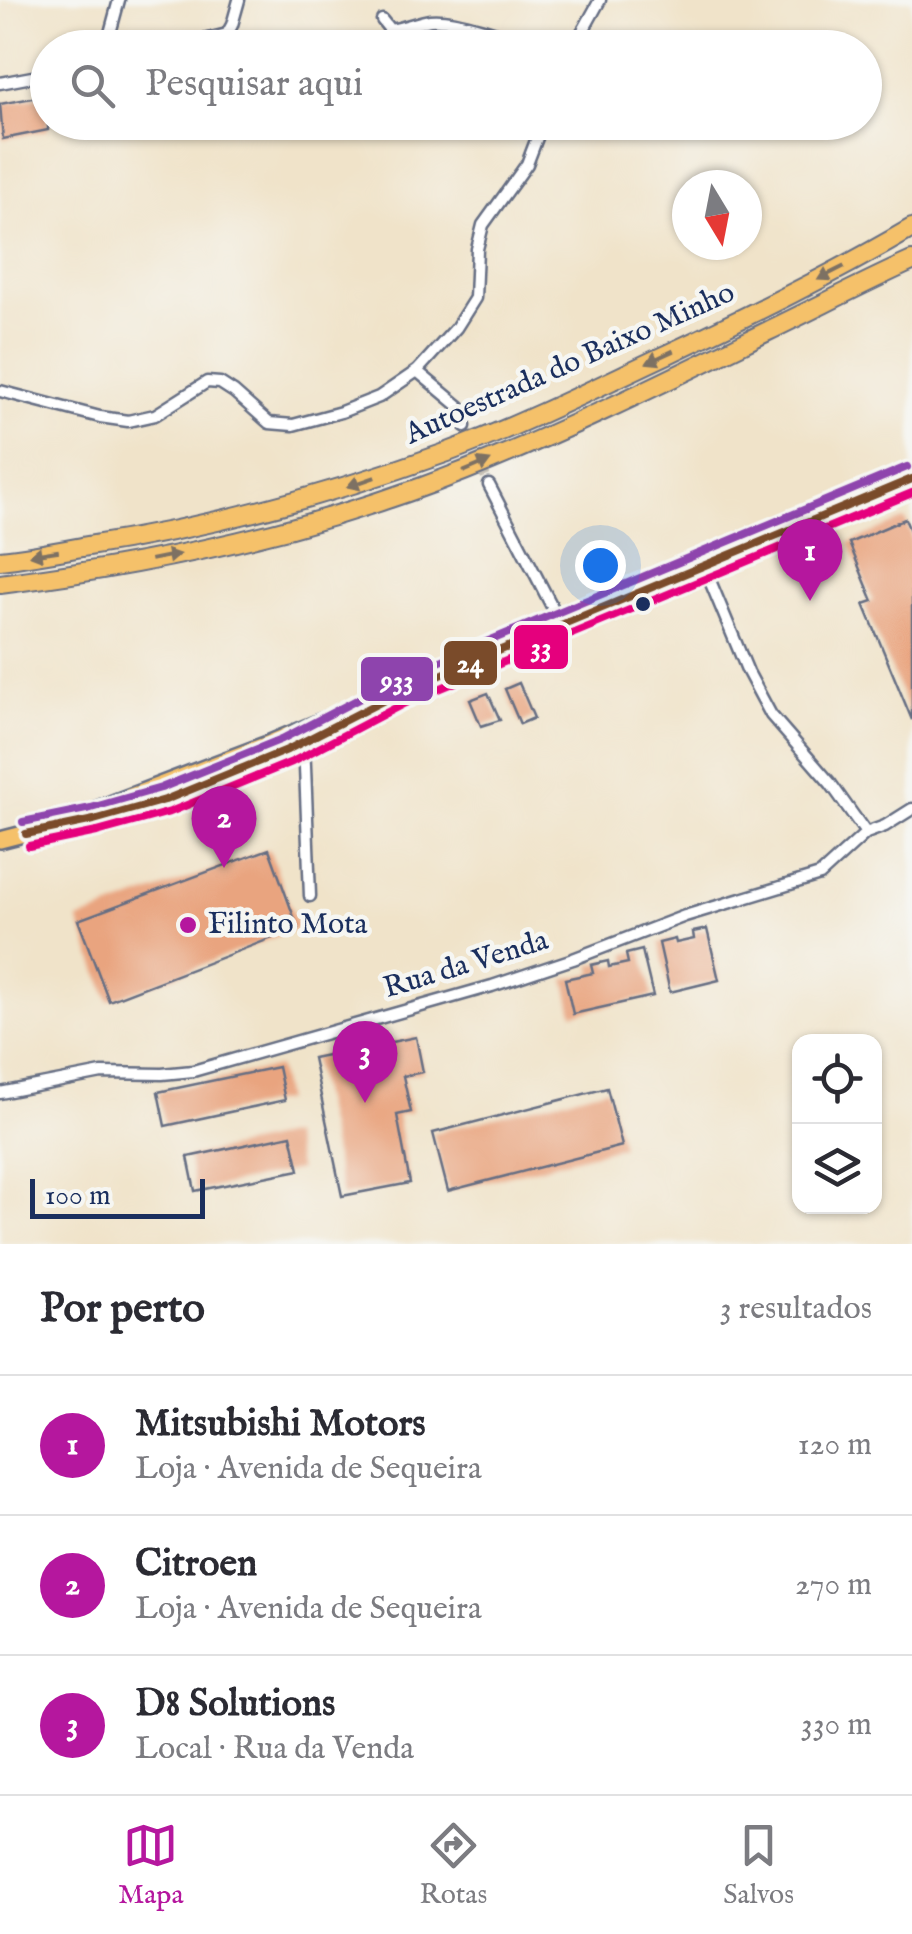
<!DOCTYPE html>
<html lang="pt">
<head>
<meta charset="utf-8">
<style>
	:root { --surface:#fff; --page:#f2f2f3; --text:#2b2b33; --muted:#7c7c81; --line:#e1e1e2; --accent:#b5179e }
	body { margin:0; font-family:"IM FELL English",serif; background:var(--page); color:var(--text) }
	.controls { position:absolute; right:30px; bottom:30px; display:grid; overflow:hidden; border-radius:20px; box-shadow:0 2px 8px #0004 }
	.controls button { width:90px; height:90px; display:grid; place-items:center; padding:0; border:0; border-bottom:2px solid var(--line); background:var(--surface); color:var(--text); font:50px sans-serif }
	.compass { position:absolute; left:672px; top:170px; width:90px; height:90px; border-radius:50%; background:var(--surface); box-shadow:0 2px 8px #0004; rotate:170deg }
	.scale { position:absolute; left:30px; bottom:25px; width:175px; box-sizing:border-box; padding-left:10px; border:5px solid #1b2f5e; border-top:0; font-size:28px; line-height:35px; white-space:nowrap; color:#1b2f5e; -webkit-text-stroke:8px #f6f6f2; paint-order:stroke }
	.you { position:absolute; left:600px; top:565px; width:35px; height:35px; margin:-25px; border:8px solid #fff; border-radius:50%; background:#1a73e8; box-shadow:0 0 0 15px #1a73e833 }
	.badge { display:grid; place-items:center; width:65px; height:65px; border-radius:50%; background:var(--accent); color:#fff; font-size:32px; font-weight:700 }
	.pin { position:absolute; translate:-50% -82px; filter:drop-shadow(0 2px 5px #0008) }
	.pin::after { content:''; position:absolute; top:52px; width:35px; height:30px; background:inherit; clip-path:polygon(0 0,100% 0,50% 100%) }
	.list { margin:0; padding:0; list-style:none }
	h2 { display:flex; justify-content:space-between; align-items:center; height:130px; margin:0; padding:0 40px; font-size:42px }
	h2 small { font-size:32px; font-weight:400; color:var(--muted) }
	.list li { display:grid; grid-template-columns:65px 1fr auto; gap:30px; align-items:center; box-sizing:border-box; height:140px; padding:0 40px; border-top:2px solid var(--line) }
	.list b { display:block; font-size:38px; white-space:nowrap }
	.list p { margin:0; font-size:32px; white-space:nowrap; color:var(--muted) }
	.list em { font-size:32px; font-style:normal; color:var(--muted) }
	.icon { flex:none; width:55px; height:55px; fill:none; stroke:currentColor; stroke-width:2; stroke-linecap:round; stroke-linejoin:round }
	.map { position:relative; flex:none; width:912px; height:1244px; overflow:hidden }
	.search { position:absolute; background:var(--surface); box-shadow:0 2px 8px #0004; left:30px; right:30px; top:30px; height:110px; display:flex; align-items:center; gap:25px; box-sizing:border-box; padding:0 35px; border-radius:55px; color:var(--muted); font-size:38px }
	.sheet { height:550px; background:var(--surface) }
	nav { display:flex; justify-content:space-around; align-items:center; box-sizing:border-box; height:140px; border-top:2px solid var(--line); background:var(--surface); font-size:28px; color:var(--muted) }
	nav a { display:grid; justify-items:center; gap:5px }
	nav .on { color:var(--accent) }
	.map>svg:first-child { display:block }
	.building { fill:#e9a47f }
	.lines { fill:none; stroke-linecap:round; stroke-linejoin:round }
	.minor-tunnel { stroke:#c5bfb4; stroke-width:10; stroke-dasharray:10 5; stroke-linecap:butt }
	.minor-casing { stroke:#666e83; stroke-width:15 }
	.primary-casing { stroke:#666e83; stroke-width:20 }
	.motorway-casing { stroke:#666e83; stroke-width:22 }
	.minor { stroke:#fff; stroke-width:10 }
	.primary { stroke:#f5c16b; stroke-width:15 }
	.motorway { stroke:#f5c16b; stroke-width:18 }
	.bus-1-casing { stroke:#f6f6f2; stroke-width:15 }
	.bus-2-casing { stroke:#f6f6f2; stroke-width:15 }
	.bus-3-casing { stroke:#f6f6f2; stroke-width:15 }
	.bus-1 { stroke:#7a4b2a; stroke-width:8 }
	.bus-2 { stroke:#e5007d; stroke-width:8 }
	.bus-3 { stroke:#8e44ad; stroke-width:8 }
	.oneway { fill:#7d7164 }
	.bus-dot { fill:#1b2f5e; stroke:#f6f6f2; stroke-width:4 }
	.poi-dot { fill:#b5179e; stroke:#f6f6f2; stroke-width:4 }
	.labels { text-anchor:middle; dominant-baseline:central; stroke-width:9; stroke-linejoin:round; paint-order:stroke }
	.street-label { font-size:30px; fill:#1b2f5e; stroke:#f6f6f2 }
	.poi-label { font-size:30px; fill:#1b2f5e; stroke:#f6f6f2; text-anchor:start }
	.line-badge { stroke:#f6f6f2; stroke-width:4 }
	.badge-label { font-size:28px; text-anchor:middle; font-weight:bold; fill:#fff }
</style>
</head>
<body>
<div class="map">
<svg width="912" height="1244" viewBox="0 0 912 1244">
	<rect width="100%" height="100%" fill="#f6f6f2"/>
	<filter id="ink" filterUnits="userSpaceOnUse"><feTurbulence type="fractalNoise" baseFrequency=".01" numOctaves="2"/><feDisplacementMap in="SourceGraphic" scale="20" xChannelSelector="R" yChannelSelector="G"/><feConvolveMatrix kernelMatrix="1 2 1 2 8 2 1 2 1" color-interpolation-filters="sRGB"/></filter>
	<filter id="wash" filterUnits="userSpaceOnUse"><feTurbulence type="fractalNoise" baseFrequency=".0048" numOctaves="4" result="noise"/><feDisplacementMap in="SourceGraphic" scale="40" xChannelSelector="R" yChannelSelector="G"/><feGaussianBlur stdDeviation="2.25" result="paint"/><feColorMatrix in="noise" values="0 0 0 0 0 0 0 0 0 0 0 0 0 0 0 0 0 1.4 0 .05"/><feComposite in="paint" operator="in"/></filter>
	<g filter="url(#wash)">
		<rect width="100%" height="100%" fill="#f0e3c9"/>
		<g id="blocks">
			<!-- building -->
			<path class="building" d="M48,95V130L3,139L0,104Z
				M905,519L912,535V720L864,604L873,601L849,543Z
				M519,683L534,718L520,724L505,689Z
				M488,693L500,720L481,726L470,700Z
				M269,849L298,928L109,1001L78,920Z
				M707,929L719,980L670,992L659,943L675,939L676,943L694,939L693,932Z
				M642,950L653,996L573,1014L565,979L593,973L591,965L608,961L609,967L628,963L626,954Z
				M416,1037L423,1072L403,1076L411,1112L397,1115L410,1183L342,1196L313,1058Z
				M278,1067L285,1100L165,1126L158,1092Z
				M607,1088L622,1146L448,1191L433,1133Z
				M291,1135L299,1170L195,1191L188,1157Z"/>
		</g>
	</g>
	<g filter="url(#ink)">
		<use href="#blocks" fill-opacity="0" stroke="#666e83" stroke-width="2.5"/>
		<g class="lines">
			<!-- minor-tunnel -->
			<path class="minor-tunnel" d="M465,426L489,485"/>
			<defs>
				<path id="minor" d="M382,20L390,30C404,28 417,22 430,20C452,17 513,37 532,48
					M106,48L119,0
					M172,48L227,34L232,25L239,0
					M571,48L584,29L600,0
					M0,83L48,74
					M417,371L460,407L465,426
					M0,391L100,417L128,421L155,415L207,382L220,383L234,392L269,423L293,425L341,412L379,397L417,371L456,328L475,298L477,249L483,225L527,164L543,122
					M489,485L561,624
					M703,564L748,672L771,715L831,784L866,833
					M304,741L310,896
					M0,1093L102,1073L162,1074L193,1071L492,986L573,959L685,916L820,875L866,833L885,826L912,809"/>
				<path id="primary" d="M94,810L270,743L329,718
					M26,834L94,820L165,800L287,750L400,692L912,479
					M0,840L35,831"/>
				<path id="motorway" d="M0,560C28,557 55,552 82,547C208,528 329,495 448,452C524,424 597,387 670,353C752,314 834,274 912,228
					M0,584C158,564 316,530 464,471C568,430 668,380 768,331C816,308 863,283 912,261"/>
			</defs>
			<!-- minor casing -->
			<use href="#minor" class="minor-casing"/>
			<!-- primary casing -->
			<use href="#primary" class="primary-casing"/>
			<!-- motorway casing -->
			<use href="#motorway" class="motorway-casing"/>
			<!-- minor -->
			<use href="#minor" class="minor"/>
			<!-- primary -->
			<use href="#primary" class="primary"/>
			<!-- motorway -->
			<use href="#motorway" class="motorway"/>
			<defs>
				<path id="bus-1" d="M26,834L94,820L165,800L287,750L400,692L912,479"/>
				<path id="bus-2" d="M29,846L97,832L170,812L292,762L405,703L912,493"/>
				<path id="bus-3" d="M23,822L91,808L161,788L282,739L395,680L907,467"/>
			</defs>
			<!-- bus-1 casing -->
			<use href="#bus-1" class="bus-1-casing"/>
			<!-- bus-2 casing -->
			<use href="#bus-2" class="bus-2-casing"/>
			<!-- bus-3 casing -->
			<use href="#bus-3" class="bus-3-casing"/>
			<!-- bus-1 -->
			<use href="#bus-1" class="bus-1"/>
			<!-- bus-2 -->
			<use href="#bus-2" class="bus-2"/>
			<!-- bus-3 -->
			<use href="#bus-3" class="bus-3"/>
		</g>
		<!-- one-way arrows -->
		<defs><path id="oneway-solid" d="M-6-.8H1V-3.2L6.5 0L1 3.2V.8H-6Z" transform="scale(2.5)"/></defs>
		<g class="oneway">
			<use href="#oneway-solid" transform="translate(831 273) rotate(153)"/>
			<use href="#oneway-solid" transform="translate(660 357) rotate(155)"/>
			<use href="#oneway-solid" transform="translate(477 466) rotate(-23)"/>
			<use href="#oneway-solid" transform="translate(361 482) rotate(161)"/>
			<use href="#oneway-solid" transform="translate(44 553) rotate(171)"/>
			<use href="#oneway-solid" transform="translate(165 557) rotate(-11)"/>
		</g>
	</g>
	<!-- markers -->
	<circle class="bus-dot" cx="643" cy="604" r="9"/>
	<circle class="poi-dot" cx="188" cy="925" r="10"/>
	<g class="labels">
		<!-- street labels -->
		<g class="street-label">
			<text transform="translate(570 364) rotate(-24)">Autoestrada do Baixo Minho</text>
			<text transform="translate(466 965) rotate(-17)">Rua da Venda</text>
		</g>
		<!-- poi labels -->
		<g class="poi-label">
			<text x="208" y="925">Filinto Mota</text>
		</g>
	</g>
	<g class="line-badge">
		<rect x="512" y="623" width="58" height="48" rx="10" fill="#e5007d"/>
		<rect x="442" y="639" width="57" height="48" rx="10" fill="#7a4b2a"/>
		<rect x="359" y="655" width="76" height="48" rx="10" fill="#8e44ad"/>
	</g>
	<g class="badge-label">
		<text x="541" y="656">33</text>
		<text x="470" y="672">24</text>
		<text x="397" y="689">933</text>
	</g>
</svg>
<div class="controls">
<button><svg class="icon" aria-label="locate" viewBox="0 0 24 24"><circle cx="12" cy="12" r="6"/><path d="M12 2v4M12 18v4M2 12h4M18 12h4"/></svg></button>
<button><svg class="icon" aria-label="layers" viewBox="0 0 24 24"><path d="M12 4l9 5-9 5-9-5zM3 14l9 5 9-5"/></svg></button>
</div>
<svg class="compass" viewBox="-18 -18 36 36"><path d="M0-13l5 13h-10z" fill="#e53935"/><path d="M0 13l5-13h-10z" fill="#7c7c81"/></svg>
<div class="scale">100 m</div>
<div class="you"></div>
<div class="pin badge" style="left:810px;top:601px">1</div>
<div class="pin badge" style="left:224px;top:868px">2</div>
<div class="pin badge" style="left:365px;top:1103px">3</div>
<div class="search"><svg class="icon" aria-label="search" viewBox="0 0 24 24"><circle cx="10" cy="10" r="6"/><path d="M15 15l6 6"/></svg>Pesquisar aqui</div>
</div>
<section class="sheet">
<h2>Por perto<small>3 resultados</small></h2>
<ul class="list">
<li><span class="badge">1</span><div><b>Mitsubishi Motors</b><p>Loja · Avenida de Sequeira</p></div><em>120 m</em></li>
<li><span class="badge">2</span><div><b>Citroen</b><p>Loja · Avenida de Sequeira</p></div><em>270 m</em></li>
<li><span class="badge">3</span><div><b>D8 Solutions</b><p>Local · Rua da Venda</p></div><em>330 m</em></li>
</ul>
</section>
<nav>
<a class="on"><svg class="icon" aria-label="map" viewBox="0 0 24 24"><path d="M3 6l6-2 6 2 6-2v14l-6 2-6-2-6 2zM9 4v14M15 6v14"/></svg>Mapa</a>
<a><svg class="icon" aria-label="directions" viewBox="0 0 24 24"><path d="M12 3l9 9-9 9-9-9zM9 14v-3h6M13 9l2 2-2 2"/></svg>Rotas</a>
<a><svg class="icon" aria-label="saved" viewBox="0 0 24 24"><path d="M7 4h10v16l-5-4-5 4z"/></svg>Salvos</a>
</nav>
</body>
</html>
